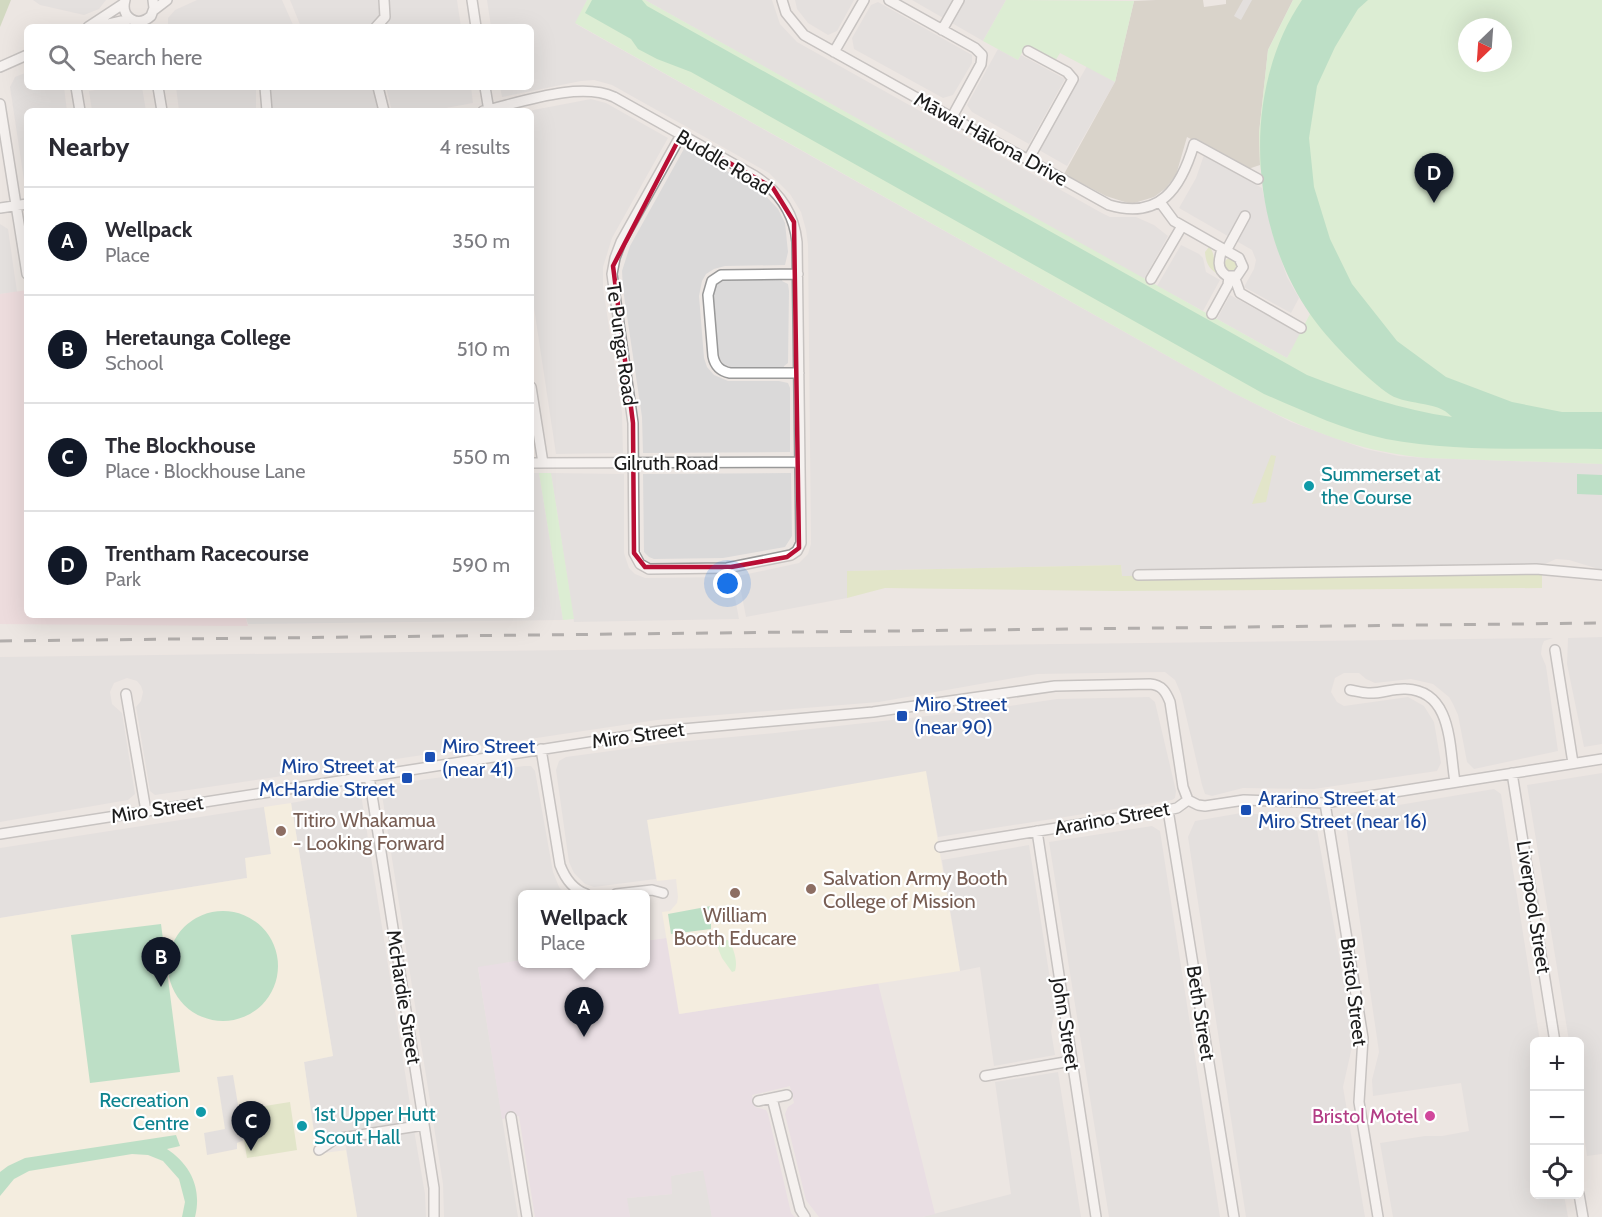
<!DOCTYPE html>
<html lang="en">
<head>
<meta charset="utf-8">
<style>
	:root { --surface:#fff; --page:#f2f2f3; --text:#2b2b33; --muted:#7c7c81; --line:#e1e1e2; --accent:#111827 }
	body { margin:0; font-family:Cabin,sans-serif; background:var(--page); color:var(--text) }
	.controls { position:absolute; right:18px; bottom:18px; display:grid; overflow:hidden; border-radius:9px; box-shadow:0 6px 24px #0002 }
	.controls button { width:54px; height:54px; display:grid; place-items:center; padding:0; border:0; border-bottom:2px solid var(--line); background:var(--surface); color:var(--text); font:30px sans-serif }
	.compass { position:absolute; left:1458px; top:18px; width:54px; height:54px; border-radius:50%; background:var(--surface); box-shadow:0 6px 24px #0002; rotate:205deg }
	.you { position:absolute; left:728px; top:584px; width:21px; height:21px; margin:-15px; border:4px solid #fff; border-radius:50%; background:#1a73e8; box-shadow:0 0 0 9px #1a73e833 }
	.badge { display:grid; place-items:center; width:39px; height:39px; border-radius:50%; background:var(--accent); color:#fff; font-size:20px; font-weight:700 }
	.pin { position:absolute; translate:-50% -50px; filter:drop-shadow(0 2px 3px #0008) }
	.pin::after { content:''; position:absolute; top:32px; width:21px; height:18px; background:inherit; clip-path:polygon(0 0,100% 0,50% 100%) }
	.popup { position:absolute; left:518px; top:890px; width:132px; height:78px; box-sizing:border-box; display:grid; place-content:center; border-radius:9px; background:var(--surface); filter:drop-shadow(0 2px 4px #0005); font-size:20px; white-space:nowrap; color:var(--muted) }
	.popup b { font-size:22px; color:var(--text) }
	.popup::after { content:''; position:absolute; left:50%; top:100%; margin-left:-12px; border:12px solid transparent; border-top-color:var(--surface) }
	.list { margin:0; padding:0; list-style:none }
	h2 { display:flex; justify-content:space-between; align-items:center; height:78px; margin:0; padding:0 24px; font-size:26px }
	h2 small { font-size:20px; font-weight:400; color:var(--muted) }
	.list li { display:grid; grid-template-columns:39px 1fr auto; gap:18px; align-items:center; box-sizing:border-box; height:108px; padding:0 24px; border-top:2px solid var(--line) }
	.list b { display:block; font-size:22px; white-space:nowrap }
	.list p { margin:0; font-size:20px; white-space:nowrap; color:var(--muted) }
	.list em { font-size:20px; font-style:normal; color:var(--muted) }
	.icon { flex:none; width:33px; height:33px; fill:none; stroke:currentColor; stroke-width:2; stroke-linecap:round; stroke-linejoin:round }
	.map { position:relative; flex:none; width:1602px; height:1217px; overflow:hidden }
	.search { position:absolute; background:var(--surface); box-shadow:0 6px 24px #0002; left:24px; top:24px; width:510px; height:66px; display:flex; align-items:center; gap:15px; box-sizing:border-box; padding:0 21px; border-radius:9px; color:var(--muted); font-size:22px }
	.panel { position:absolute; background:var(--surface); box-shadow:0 6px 24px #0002; left:24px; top:108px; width:510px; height:510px; border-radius:9px }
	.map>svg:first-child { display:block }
	.residential { fill:#dad9d9 }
	.commercial { fill:#edd1d7 }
	.industrial { fill:#e4d4e5 }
	.education { fill:#fcf5db }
	.construction { fill:#c0bcae }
	.grass { fill:#d4e4aa }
	.forest { fill:#b2c999 }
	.park { fill:#c8f5c0; fill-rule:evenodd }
	.pitch { fill:#84d7a4 }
	.parking { fill:#d8d8d8 }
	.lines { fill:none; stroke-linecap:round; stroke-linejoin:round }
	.minor-casing { stroke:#999; stroke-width:12 }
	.minor { stroke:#fff; stroke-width:9 }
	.rail { stroke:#6a6a6a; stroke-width:3; stroke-dasharray:12 12; stroke-linecap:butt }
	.marked { fill:none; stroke:#b90e34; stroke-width:4.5; stroke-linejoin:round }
	.culture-dot { fill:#0f9aa8; stroke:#fff; stroke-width:2 }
	.transit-dot { fill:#1a4fb4; stroke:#fff; stroke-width:2 }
	.education-dot { fill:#8d6e63; stroke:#fff; stroke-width:2 }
	.hotel-dot { fill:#d1479c; stroke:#fff; stroke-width:2 }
	.labels { text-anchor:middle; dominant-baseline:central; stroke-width:4.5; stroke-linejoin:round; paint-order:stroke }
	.street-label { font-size:20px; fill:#1c1c1c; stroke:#fff }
	.culture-label { font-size:20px; fill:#0d838f; stroke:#fff; text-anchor:start }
	.transit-label { font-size:20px; fill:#164399; stroke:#fff; text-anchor:start }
	.education-label { font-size:20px; fill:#785e54; stroke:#fff; text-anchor:start }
	.hotel-label { font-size:20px; fill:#b23c85; stroke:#fff; text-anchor:end }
</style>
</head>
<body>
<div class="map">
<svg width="1602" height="1217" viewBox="0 0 1602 1217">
	<rect width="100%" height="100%" fill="#ece6e2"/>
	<!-- residential -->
	<path class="residential" d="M33,0H106L99,9L84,15L40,5Z
		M197,0H282L294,27H168V18L175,10Z
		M290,0H457L461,27H301Z
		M487,0H587L576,24L1228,390L1291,422L1365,449L1399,456L1426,458L1602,464V570L1569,560L1556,559L1541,566L1542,574L1122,576L1121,565L848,571L847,598L746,617L738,576L799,563L808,554L811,544L808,245L806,230L801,212L790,194L769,173L612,85L594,80L581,81L502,97L500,87H531V27H491Z
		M645,0H772L780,24L797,42L1100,212L1110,217H1136L1154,225L1168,236L1144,279Z
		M795,0H854L837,31L828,35L808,23L797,9Z
		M912,0H1006L983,41Z
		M878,2L972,55V63L953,95L943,98L854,49L852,38L871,5Z
		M998,49L1018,60L1021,55L1065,79L1029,144L972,112L967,105Z
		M1087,66L1115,82L1067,166L1039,150Z
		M27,72V87H64L67,111H27V188L25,187L10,87L15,77Z
		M115,87H142L146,111H92L89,91Z
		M176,87H256V111H179Z
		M269,87H374L379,111H271Z
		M386,87H471L473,103L430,111H392Z
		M591,99L606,103L668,138L612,238L603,267V287L622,413L623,453L556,454L531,288V111H528Z
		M685,147L760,190L778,209L785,223L788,252L785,265L725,266L714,269L706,274L702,281L699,296L704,358L707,367L714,375L728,381H779L788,383L790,388V452L643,453L642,417L623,289L622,271L630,246Z
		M1204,155L1262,188L1272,232L1287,277L1299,298L1291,313L1244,287L1254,269L1256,260L1252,250L1179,208L1196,178Z
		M0,224L8,229L17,292L0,294Z
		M1181,245L1199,254L1203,258L1206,272L1220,280L1203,311L1157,286Z
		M783,278L782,281L788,284L789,291L788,363L784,366V368L738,369L724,365L720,359L717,345L713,295L716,285L726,279Z
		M1230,295L1301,334L1287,358L1217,319Z
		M531,473H539L563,620L248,624L245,615H531Z
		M551,473L624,474V553L629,568L635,574L645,578L731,577L739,619L574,622Z
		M791,473L792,536L785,547L723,558L654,559L649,557L644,552L643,474Z
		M1602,637V744L1584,747L1567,664L1568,638Z
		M1553,638L1544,641L1542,646L1541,654L1546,666L1558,751L1474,769L1467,762L1458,715L1453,704L1449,697L1433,684L1411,679L1375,683L1366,679L1359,673H1344L1335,678L1331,692L1337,702L1344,706L1408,697L1424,706L1434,722L1441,763L1437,771L1314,789L1243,788L1212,796L1205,794L1202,785L1181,694L1175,680L1165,672L1037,674L879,702L657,720L155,795L150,791L136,707L141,701L143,692L141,686L137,681L127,678L114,683L110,692L112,704L122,713L135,794L128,800L0,822V657Z
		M1149,697L1155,702L1176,791L1175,798L1172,800L938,837L925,772L648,820L656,879L594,887L585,884L574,873L569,862L556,770L559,761L566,757L677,742L775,733L990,709L1057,699Z
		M524,766H531L535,771L553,872L559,887L566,894H522V960L478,968L518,1217H444L443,1184L382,795L391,784Z
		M1602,773V1154L1587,1156L1580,1110V1042L1569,1041L1527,785Z
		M1494,789L1501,794L1540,1041L1534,1042V1194L1564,1195L1568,1217H1393L1380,1143L1425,1136H1442L1469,1131L1461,1083L1373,1096L1372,1080L1379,1052L1346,826L1351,813Z
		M358,791L361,794L413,1123L315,1138L304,1062L333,1056L291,803Z
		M264,807L271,854L247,878L0,918V848Z
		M1241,813L1309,818L1316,824L1354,1038L1343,1087L1365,1217H1246L1188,837L1195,821Z
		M1152,826L1160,831L1220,1217H1109L1049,842Z
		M1029,845L1055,1011L1051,1031L1055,1055L994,1066L980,967L960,971L942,860Z
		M1058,1072L1081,1217H922L1011,1194L995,1082Z
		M414,1130L425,1194L426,1217H357L345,1141Z
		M704,1170L712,1217H630L626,1198L672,1194L670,1176Z"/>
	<!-- commercial -->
	<path class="commercial" d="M27,290V615H245L248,626L0,624V294Z"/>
	<!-- industrial -->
	<path class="industrial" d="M667,938L680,1014L878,983L935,1214L922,1217H819L806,1200L785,1114L788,1107L794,1103L790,1086L752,1095L755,1107L766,1110L768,1114L791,1213L795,1217H712L703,1170L671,1176L672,1194L627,1198L630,1217H535L519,1116L502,1119L478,967L522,960V964H646V941Z"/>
	<!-- education -->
	<path class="education" d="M926,771L960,971L679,1014L662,912L670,911L677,903L678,897L676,879L657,881L647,820Z
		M291,803L333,1056L304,1062L317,1154L346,1150L357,1217H0V918L247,878L245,858L271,854L264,807Z"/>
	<!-- construction -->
	<path class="construction" d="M1156,0H1203L1204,7L1226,4V0H1293L1268,50L1259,133L1260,165L1248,169L1187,137L1176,175L1166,188L1154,197L1131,204L1106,196L1064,174L1115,82L1134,1Z"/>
	<!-- grass -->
	<path class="grass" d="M1209,247C1218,255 1210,268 1221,276C1210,270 1206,265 1205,252Z
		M1224 265a7 7 0 1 1 14 0a7 7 0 1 1-14 0Z
		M1271,455L1276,456L1266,502L1252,504Z
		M1121,565L1122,576L1542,574V588L1117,591L885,588L847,598V571Z
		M290,1102L297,1150L247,1158L239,1110Z"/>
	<!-- forest -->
	<path class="forest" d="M0,0H11L0,27Z"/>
	<!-- park -->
	<path class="park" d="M587,0H645L1287,358L1310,314L1281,259L1272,232L1260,165L1259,133L1268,50L1293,0H1602V464L1426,458C1350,451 1294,424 1228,390L575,23ZM1467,27H1503V63H1467Z
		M1006,0L1134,1L1115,82L1060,53L1055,61L1026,45L1018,60L983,41Z
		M539,473H551L574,619L563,620Z
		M721,941L728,940C734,948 738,962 735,971L732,972L722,958L717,946Z"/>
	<!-- pitch -->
	<path class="pitch" d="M592,0H642L647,6L1307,375C1354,393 1402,410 1452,417C1436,399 1405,407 1386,392C1362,374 1327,339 1310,314C1249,226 1241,90 1302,0H1368L1358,9L1335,47L1317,86L1309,138L1314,187L1330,239L1352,284L1397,341L1446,377L1512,402L1562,412H1602V449C1533,448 1452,452 1386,439C1343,430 1304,411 1264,394L691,72L657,59L638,49L631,39L585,13Z
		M1577,474L1602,475V495L1577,494Z
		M711,906V929L671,934L668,914Z
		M168 966a55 55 0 1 1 110 0a55 55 0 1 1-110 0Z
		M161,924L180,1072L90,1083L71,935Z
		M176,1135L180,1146L167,1149C191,1165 202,1189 195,1217H182L185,1202L179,1179L163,1161L148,1155L132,1154L29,1171L14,1179L0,1196V1172L8,1166L25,1158Z"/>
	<!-- parking -->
	<path class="parking" d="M1243,0H1252L1241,20L1234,16Z
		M233,1075L244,1140L237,1143V1149L207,1155L204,1133L225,1129L217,1077Z"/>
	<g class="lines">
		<defs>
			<path id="minor" d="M125,0C120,18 138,28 151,16L154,8L153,0
				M472,0L476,27
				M782,0L786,13L804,35L1109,205C1160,220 1181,188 1194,144L1258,179
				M889,0L975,48L982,55L981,64L952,117
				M154,10L167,0
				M88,27L123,4
				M96,27L130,19
				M376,27L385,17L384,0
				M942,30L959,0
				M1028,51L1067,72L1073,79L1028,160
				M834,52L864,0
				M0,67L27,55
				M76,87L80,111
				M158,87L162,111
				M265,87L267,111
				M378,87L384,111
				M485,87L489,111
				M0,104L27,274
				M483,111C519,103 579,81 614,97L755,176C780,192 794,213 797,242L801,543L797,551L791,555L727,568L649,569L640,564L634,553L633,423L612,274L615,258L621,242L681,135
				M1160,202L1174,221L1239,258L1243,267L1237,276H1227C1216,269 1219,259 1222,249
				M0,208L27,204
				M1226,251L1245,216
				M798,274L721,275L712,281L708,295L713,356C715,366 720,371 730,373H799
				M1234,276L1240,293L1301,328
				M1151,279L1182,226
				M1212,314L1228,285L1229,276
				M531,387L543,463
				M531,463L800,462
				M1138,575L1536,569L1602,575
				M1555,650L1573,763
				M1350,690C1356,691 1362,693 1368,693C1381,694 1393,688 1406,689C1453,691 1449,747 1455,782
				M126,694L146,811
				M541,749L560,865C565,878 572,889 586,894
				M1512,773L1555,1042
				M369,776L434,1188V1217
				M1188,800L1198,805L1205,806L1244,800L1325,803L1602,759
				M1325,803L1363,1038L1359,1102L1378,1217
				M1168,810L1234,1217
				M1037,831L1096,1217
				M0,834L660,731L873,712L1055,686L1150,684C1162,685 1166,692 1170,702L1183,787L1188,800
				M940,847L1168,810L1177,808L1188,800
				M616,894L652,890L663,893
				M985,1076L1071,1061
				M772,1098L800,1209L805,1217
				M758,1101L787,1095
				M511,1117L527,1217
				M319,1150L335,1139L424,1125
				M1579,1194L1583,1217"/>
		</defs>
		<!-- minor casing -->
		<use href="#minor" class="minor-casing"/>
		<!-- minor -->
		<use href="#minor" class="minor"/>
		<!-- rail -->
		<path class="rail" d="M0,641L1602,623"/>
	</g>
	<!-- marked area -->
	<path d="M0 0H1602V1217H0ZM681,135L773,188L794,222L799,548L787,557L731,567H645L634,553L633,423L613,266Z" fill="#ece6e2" fill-opacity=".55" fill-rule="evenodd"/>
	<path class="marked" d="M681,135L773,188L794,222L799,548L787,557L731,567H645L634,553L633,423L613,266Z"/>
	<!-- markers -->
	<g class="culture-dot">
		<circle cx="1309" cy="486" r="6"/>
		<circle cx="201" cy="1112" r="6"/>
		<circle cx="302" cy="1126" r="6"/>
	</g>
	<g class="transit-dot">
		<rect x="896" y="710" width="12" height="12" rx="3"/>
		<rect x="424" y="751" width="12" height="12" rx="3"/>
		<rect x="401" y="772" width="12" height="12" rx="3"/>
		<rect x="1240" y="804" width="12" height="12" rx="3"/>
	</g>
	<g class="education-dot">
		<circle cx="281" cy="831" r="6"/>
		<circle cx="811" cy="889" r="6"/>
		<circle cx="735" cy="893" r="6"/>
	</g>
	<circle class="hotel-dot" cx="1430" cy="1116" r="6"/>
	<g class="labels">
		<!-- street labels -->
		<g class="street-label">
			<text transform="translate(991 139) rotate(29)">Māwai Hākona Drive</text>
			<text transform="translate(724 162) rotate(31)">Buddle Road</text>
			<text transform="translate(622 344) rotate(82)">Te Punga Road</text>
			<text x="666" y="463">Gilruth Road</text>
			<text transform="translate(638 735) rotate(-8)">Miro Street</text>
			<text transform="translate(157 809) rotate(-9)">Miro Street</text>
			<text transform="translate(1112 818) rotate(-10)">Ararino Street</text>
			<text transform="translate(1534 907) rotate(81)">Liverpool Street</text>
			<text transform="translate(1354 992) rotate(83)">Bristol Street</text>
			<text transform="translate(404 997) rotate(81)">McHardie Street</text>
			<text transform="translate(1201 1013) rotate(81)">Beth Street</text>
			<text transform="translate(1066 1024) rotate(81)">John Street</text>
		</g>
		<!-- culture labels -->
		<g class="culture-label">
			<text x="1321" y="474">Summerset at<tspan x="1321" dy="23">the Course</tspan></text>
			<text x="189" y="1100" text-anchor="end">Recreation<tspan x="189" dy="23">Centre</tspan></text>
			<text x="314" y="1114">1st Upper Hutt<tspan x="314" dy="23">Scout Hall</tspan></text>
		</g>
		<!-- transit labels -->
		<g class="transit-label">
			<text x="914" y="704">Miro Street<tspan x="914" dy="23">(near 90)</tspan></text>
			<text x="442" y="746">Miro Street<tspan x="442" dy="23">(near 41)</tspan></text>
			<text x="395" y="766" text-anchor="end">Miro Street at<tspan x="395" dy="23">McHardie Street</tspan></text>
			<text x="1258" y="798">Ararino Street at<tspan x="1258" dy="23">Miro Street (near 16)</tspan></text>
		</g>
		<!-- education labels -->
		<g class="education-label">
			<text x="293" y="820">Titiro Whakamua<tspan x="293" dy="23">- Looking Forward</tspan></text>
			<text x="823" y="878">Salvation Army Booth<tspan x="823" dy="23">College of Mission</tspan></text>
			<text x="735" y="915" text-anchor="middle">William<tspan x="735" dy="23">Booth Educare</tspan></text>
		</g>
		<!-- hotel labels -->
		<g class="hotel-label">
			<text x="1418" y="1116">Bristol Motel</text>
		</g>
	</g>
</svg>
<div class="controls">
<button>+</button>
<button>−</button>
<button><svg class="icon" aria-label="locate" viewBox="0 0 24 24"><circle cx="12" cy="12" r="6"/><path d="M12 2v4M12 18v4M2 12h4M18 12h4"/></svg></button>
</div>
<svg class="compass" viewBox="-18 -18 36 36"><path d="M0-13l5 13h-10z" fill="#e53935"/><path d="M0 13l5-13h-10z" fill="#7c7c81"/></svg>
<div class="you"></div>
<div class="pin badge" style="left:584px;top:1037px">A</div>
<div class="popup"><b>Wellpack</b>Place</div>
<div class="pin badge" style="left:161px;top:987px">B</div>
<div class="pin badge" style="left:251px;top:1151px">C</div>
<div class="pin badge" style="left:1434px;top:203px">D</div>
<div class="search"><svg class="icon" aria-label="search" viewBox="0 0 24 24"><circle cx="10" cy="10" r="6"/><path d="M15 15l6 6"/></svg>Search here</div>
<section class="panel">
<h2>Nearby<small>4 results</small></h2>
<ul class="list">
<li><span class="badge">A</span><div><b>Wellpack</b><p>Place</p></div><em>350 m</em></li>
<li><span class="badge">B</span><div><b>Heretaunga College</b><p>School</p></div><em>510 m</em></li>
<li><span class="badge">C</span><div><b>The Blockhouse</b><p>Place · Blockhouse Lane</p></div><em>550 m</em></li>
<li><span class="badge">D</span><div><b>Trentham Racecourse</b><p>Park</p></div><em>590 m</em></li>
</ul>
</section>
</div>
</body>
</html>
